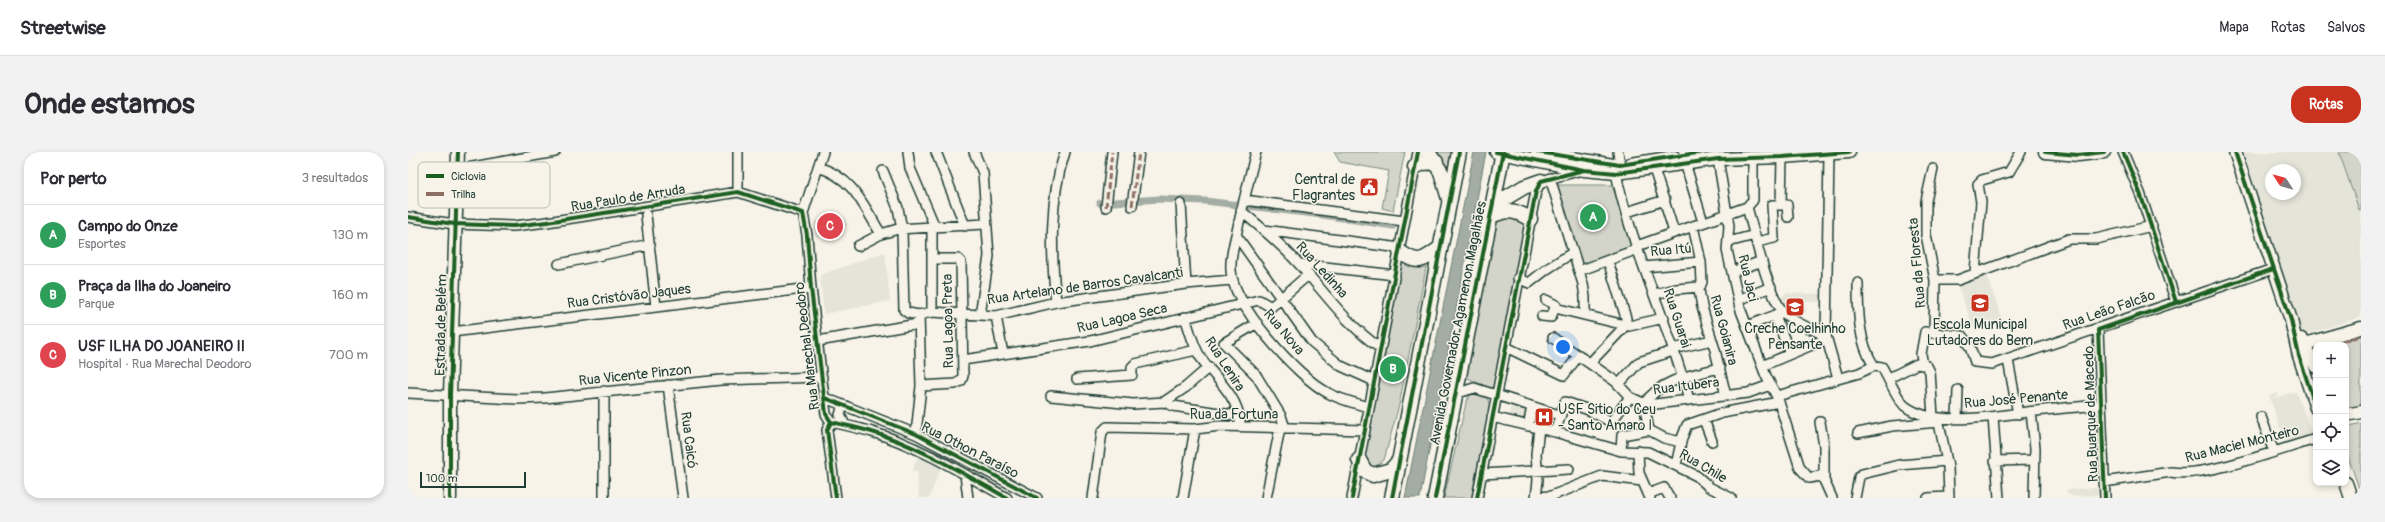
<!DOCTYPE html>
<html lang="pt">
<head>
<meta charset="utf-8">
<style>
	:root { --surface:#fff; --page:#f2f2f3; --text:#2b2b33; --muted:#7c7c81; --line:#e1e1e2; --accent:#c8321e }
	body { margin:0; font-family:Pangolin,sans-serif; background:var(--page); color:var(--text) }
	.controls { position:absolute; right:12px; bottom:12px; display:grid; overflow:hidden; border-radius:8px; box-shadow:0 2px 6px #0003 }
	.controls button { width:36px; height:36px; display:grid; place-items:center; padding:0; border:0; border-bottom:1px solid var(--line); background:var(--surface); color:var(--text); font:20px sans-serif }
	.compass { position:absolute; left:1857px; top:12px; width:36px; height:36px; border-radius:50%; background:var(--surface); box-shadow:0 2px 6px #0003; rotate:306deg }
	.scale { position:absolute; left:12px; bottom:10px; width:106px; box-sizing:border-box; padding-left:4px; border:2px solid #1f3d34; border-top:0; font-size:11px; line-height:14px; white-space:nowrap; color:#1f3d34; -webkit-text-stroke:3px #f7f3e8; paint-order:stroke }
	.you { position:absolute; left:1155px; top:195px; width:14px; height:14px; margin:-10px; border:3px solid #fff; border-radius:50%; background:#1a73e8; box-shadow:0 0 0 6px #1a73e833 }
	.badge { display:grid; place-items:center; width:26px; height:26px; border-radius:50%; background:var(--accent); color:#fff; font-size:13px; font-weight:700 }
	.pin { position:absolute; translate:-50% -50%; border:2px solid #fff; box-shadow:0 1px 4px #0006 }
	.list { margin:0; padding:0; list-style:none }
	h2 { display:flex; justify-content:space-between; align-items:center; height:52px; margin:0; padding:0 16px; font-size:17px }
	h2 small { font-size:13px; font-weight:400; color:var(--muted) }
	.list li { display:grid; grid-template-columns:26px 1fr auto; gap:12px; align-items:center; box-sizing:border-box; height:60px; padding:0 16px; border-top:1px solid var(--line) }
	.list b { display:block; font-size:15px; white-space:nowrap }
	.list p { margin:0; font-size:13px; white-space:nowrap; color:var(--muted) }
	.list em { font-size:13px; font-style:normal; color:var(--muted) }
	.icon { flex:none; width:22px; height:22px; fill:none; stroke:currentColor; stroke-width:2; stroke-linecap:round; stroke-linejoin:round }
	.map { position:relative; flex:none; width:1953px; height:346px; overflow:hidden; border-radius:16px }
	header { display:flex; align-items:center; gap:24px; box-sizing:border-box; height:56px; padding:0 20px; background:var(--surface); border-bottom:1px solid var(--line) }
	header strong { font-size:19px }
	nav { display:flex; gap:22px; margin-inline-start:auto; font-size:14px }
	.intro { display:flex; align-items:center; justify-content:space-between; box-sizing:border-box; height:96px; padding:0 24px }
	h1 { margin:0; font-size:28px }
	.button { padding:10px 18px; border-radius:16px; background:var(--accent); color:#fff; font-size:14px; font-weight:700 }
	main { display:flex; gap:24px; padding:0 24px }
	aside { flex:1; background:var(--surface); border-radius:16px; box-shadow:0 2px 6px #0003 }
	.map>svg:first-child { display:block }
	.built { fill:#e5e4d9; fill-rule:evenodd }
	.green { fill:#d3d5ca; stroke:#79897f }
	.water { fill:#a4ada3; stroke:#6f8077 }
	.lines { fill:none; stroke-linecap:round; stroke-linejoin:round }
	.canal { stroke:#a4ada3; stroke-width:7 }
	.minor-casing { stroke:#1f3d34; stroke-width:12 }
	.major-casing { stroke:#1f3d34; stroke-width:15 }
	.highway-casing { stroke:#1f3d34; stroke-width:17 }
	.minor { stroke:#f7f3e8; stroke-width:9 }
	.major { stroke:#f7f3e8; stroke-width:12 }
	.highway { stroke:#f7f3e8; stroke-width:14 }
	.quiet { stroke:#8d6e63; stroke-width:3; stroke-dasharray:6 3; stroke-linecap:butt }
	.cycleway-casing { stroke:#f7f3e8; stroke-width:6 }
	.cycleway { stroke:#1b5e20; stroke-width:4 }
	.labels { text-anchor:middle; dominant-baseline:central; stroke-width:3; stroke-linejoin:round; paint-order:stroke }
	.poi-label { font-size:14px; fill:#1f3d34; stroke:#f7f3e8 }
	.street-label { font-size:14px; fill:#1f3d34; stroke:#f7f3e8 }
	.key { fill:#f7f3e8; stroke:#b6bcb2; stroke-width:1 }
	.key-label { font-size:11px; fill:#1f3d34 }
</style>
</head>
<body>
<header>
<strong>Streetwise</strong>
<nav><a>Mapa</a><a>Rotas</a><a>Salvos</a></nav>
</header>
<div class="intro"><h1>Onde estamos</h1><a class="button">Rotas</a></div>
<main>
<aside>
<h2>Por perto<small>3 resultados</small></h2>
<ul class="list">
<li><span class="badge" style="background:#2e9e5b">A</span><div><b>Campo do Onze</b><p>Esportes</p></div><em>130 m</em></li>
<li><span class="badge" style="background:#2e9e5b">B</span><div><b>Praça da Ilha do Joaneiro</b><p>Parque</p></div><em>160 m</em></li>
<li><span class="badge" style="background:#e0444e">C</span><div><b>USF ILHA DO JOANEIRO II</b><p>Hospital · Rua Marechal Deodoro</p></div><em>700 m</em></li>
</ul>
</aside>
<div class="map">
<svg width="1953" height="346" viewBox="0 0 1953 346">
	<rect width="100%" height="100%" fill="#f7f3e8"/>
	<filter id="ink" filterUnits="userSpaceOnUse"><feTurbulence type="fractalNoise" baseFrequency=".025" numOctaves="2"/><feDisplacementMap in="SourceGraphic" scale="8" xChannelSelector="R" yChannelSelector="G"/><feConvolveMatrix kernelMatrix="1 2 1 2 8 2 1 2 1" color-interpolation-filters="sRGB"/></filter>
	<g filter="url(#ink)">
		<!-- built -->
		<path class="built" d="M1832,0H1953V165L1894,184L1869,121ZM1863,18H1887V42H1863Z
			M435,65L440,73L435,76V80L407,85L406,70Z
			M477,100L482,149L416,162L412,123Z
			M1578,120L1595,170L1567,180L1549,132Z
			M1377,141L1416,142V150H1397L1398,160L1383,161L1379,159L1372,146L1377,143Z
			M1888,239L1904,282L1878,292L1861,244L1870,241V244L1864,247Z
			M1104,249L1121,255L1118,270L1100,266Z
			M1126,259L1148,263L1146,272L1124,268Z
			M510,304L533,316L521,346H511L509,320L504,319Z
			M1694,336V343L1664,344L1659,341V337Z"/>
		<!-- green -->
		<path class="green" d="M926,0H997L985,59L974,56L981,19L932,10Z
			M1025,0H1043L1039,21Z
			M1931,0H1953V57L1951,58Z
			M1146,33H1204L1225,96L1171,116Z
			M1090,60L1119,70L1086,238L1053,223Z
			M994,107L1019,111L991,253L976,308L966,316L959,314L956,304Z
			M1953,179V256L1938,254V193H1913Z
			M1068,241L1078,244L1082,253L1064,346H1036L1058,251L1061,244Z
			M1953,271V342L1938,299V275Z"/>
		<!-- water -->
		<path class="water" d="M1066,0H1078L1012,346H997Z"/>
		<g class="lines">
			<!-- canal -->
			<path class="canal" d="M692,51L751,47L797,49L915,63L985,74"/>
			<defs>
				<path id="minor" d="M500,0L502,16L527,75
					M528,0L557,74
					M566,0L575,21L581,104L572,163
					M848,0C841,26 835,53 829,79C826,92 822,105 823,118C824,153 890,225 920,241C933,248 947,251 960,255
					M1210,0L1212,13
					M1715,0L1732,41L1768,150
					M1421,2L1418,184L1430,226
					M1345,6V48L1339,55C1346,79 1360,146 1377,162C1388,172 1405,177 1418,184
					M1310,7L1321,74L1319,98L1332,156L1358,224L1370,247L1392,316L1401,326L1412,324L1415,326L1424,346
					M1277,11L1295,70
					M410,15C446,26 455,53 473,82
					M1246,17L1266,80
					M1525,17L1518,49V83L1527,128L1526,179
					M48,18L147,0
					M475,19L490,56L494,77L496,158L500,161L511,163
					M1208,21C1224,99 1261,171 1281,248
					M1142,26L1175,132L1177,145V163
					M330,40V0
					M836,48L996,69
					M773,52L778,132
					M1373,53L1374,5
					M724,54L731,0
					M698,55L704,0
					M833,59C854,76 874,93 892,113C917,141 940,174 972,196
					M1219,60L1257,48
					M395,61L399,83L403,136L418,262L423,270
					M395,61L415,0
					M238,63L248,155
					M0,65L46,72L106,74L139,70L330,40L395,61
					M1285,74L1293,110L1294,130L1291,138L1294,155L1307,198L1318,244
					M856,78L992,96
					M828,83L904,190L933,214L966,229
					M1320,90L1347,83
					M1349,90L1366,86L1364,53H1379L1380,65
					M450,94L473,82L490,77L577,72
					M1229,94L1339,55
					M1200,109L1218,166V173
					M151,112L242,93
					M891,112L987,123
					M1236,115L1293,110
					M1171,119L1230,97
					M1324,120L1354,109
					M1567,121L1573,50L1570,32L1574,28L1601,20L1613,0
					M1110,126L1121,131L1139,117L1164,101
					M1527,128H1550L1661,87H1688L1744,74
					M1450,131C1450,159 1450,189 1466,214L1474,215C1478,222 1491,250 1497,254C1525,276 1587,264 1619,260C1644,257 1668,255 1692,253
					M1247,142L1268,137L1291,135
					M1330,148L1363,135
					M648,150C643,101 641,48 657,0
					M1147,156L1221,174L1256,166
					M524,160V75
					M511,163L524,160L588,164L648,150L778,132L824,128
					M1367,163L1382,202
					M588,164L595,202
					M1134,164L1143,165L1148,153L1138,148
					M777,165C782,179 785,194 793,206C807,226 829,243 832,269
					M849,171L816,191L848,223L873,264L877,276
					M1339,174L1373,161
					M1690,178L1697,346
					M44,180L403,136
					M1145,186L1207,229L1222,245L1239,253L1340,241L1362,233
					M410,189L510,172
					M1098,195L1156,223L1171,203
					M1265,197L1304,188
					M555,208L682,189L851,148L863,155L900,123
					M1600,208L1610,262
					M1182,211L1218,173
					M1354,214L1418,187
					M1481,226L1509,212L1515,213
					M669,227L724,223V215L727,212L788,198
					M1211,232L1231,210L1265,199
					M260,233L275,346
					M513,234L547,232L553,229L555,224L553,110L550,107H524
					M0,241L109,247L137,246L313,228L414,225
					M1047,242L1066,236L1151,263
					M643,244L725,252L756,250L765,254L831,264
					M1369,244L1451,221L1466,214
					M417,246L508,282L629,346
					M756,250L778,235L801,215
					M1623,260L1627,296L1626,346
					M1084,265L1147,280L1213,299L1240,300L1289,324L1301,335L1323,346
					M1525,265L1522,220L1519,214L1515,213L1513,202L1517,180L1554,184L1562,195L1567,210L1584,212L1865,117
					M1585,265L1591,346
					M1853,265L1866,300
					M1530,266L1540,315L1541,346
					M1549,266L1550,238
					M1296,268L1304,289
					M423,270C437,273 451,276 464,280C509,293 558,323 599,346
					M423,270L419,278L428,346
					M1412,270L1416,294V327
					M437,273L432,263L434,256L438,254
					M1120,274L1124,255
					M1241,278L1236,252C1253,227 1284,223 1312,216
					M1147,280L1157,250L1181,258L1203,270L1222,245
					M1450,281L1484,274L1531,270
					M508,282L513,234L511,163
					M1213,299L1214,283L1241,278L1256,286L1273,290
					M1230,299L1231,321L1242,346
					M1587,309L1626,308
					M1268,313L1274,286L1279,273L1314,261L1371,250
					M1074,322L1161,317
					M557,323L560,346
					M1696,330L1763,320C1796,326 1873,297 1908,287
					M1240,342L1256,336L1262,346
					M1128,345L1143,344L1194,324L1234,329
					M196,346V239
					M685,346L694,280L699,275L787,277L812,274L956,278
					M775,346L787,277
					M858,346L872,276
					M944,346L1010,0
					M1069,346L1128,39L1133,29L1174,18
					M1128,346L1130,328L1128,302L1131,276
					M1447,346L1451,325L1454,322L1491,313L1539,309
					M1520,346L1540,345"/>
				<path id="major" d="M1088,0L1176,18L1208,21L1310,7L1374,5L1441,0
					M1130,0L1205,13
					M1637,0L1670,3L1696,0
					M1827,0L1883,168L1891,204L1908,256
					M1223,12L1266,5
					M1893,187L1908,215
					M1897,192L1953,176
					M1938,263L1953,260
					M1938,331L1943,346
					M42,346V243L50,0"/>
				<path id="highway" d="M1020,0L1033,20L1041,47
					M1143,0L1150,5
					M1007,15L1015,11L1028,10
					M1084,54L1116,35L1133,29
					M1081,65C1098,57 1106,57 1122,67
					M992,100C1010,113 1015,109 1032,96
					M951,308L957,319L965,323L983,318L991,309
					M984,346L1051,0
					M1027,346L1095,0"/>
			</defs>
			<!-- minor casing -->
			<use href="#minor" class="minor-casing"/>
			<!-- major casing -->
			<use href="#major" class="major-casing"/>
			<!-- highway casing -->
			<use href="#highway" class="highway-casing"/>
			<!-- minor -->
			<use href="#minor" class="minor"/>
			<!-- major -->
			<use href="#major" class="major"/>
			<!-- highway -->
			<use href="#highway" class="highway"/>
			<!-- quiet -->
			<path class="quiet" d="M724,54L731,0
				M698,55L704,0
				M1918,193L1953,184"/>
			<defs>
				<path id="cycleway" d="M1088,0L1176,18L1208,21L1310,7L1374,5L1441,0
					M1130,0L1212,13L1295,0
					M1637,0L1670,3L1696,0
					M1715,0L1732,41L1768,150
					M1827,0L1883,168L1891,204L1908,256
					M0,65L46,72L106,74L139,70L330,40L395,61L399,83L403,136L418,262L423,270
					M417,246L508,282L629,346
					M423,270C437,273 451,276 464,280C509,293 558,323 599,346
					M423,270L419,278L428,346
					M42,346V243L50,0
					M944,346L1010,0
					M984,346L1051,0
					M1027,346L1095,0
					M1069,346L1128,39L1133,29L1176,18
					M1697,346L1690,178L1865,117"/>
			</defs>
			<!-- cycleway casing -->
			<use href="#cycleway" class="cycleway-casing"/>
			<!-- cycleway -->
			<use href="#cycleway" class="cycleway"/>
		</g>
	</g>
	<!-- icons -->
	<defs>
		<symbol id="civic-square" viewBox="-11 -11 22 22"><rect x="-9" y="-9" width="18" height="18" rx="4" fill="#c8321e" stroke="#f7f3e8"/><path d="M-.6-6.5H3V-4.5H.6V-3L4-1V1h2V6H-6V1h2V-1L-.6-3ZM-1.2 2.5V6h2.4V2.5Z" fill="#fff"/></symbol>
		<symbol id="school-square" viewBox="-11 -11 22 22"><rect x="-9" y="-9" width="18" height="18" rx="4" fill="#c8321e" stroke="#f7f3e8"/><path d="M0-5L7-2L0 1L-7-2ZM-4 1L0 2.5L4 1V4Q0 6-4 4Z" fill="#fff"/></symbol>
		<symbol id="hospital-square" viewBox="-11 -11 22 22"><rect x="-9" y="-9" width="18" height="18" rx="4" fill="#c8321e" stroke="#f7f3e8"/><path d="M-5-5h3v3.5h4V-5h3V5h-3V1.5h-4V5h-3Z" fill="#fff"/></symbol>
	</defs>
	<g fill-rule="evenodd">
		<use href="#civic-square" x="950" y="24" width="22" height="22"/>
		<use href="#school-square" x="1561" y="140" width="22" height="22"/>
		<use href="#school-square" x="1376" y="144" width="22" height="22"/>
		<use href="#hospital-square" x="1125" y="254" width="22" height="22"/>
	</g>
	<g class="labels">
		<!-- poi labels -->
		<g class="poi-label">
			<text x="947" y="27" text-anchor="end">Central de<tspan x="947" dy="16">Flagrantes</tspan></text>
			<text x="1572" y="172">Escola Municipal<tspan x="1572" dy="16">Lutadores do Bem</tspan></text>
			<text x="1387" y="176">Creche Coelhinho<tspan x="1387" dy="16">Pensante</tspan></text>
			<text x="1150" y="257" text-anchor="start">USF Sitio do Ceu<tspan x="1150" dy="16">- Santo Amaro I</tspan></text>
		</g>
		<!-- street labels -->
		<g class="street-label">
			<text transform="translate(220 46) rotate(-9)">Rua Paulo de Arruda</text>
			<text transform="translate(1263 98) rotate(-5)">Rua Itú</text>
			<text transform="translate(1509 111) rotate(-95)">Rua da Floresta</text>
			<text transform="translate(914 118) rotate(48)">Rua Ledinha</text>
			<text transform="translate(1340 126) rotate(77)">Rua Jaci</text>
			<text transform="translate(677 134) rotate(-8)">Rua Artelano de Barros Cavalcanti</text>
			<text transform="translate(221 144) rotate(-7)">Rua Cristóvão Jaques</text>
			<text transform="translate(1701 158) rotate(-19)">Rua Leão Falcão</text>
			<text transform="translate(714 166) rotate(-13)">Rua Lagoa Seca</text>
			<text transform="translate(1269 166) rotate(72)">Rua Guarai</text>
			<text transform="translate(540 169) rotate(-91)">Rua Lagoa Preta</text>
			<text transform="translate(1050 171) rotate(-79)">Avenida Governador Agamenon Magalhães</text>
			<text transform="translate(33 173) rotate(-89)">Estrada de Belém</text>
			<text transform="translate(1316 178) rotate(75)">Rua Goianira</text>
			<text transform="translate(876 180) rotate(50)">Rua Nova</text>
			<text transform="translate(399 194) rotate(-97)">Rua Marechal Deodoro</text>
			<text transform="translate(817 212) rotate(57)">Rua Lenira</text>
			<text transform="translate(227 223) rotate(-6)">Rua Vicente Pinzon</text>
			<text transform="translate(1278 234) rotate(-7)">Rua Itubera</text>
			<text transform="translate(1608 247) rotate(-5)">Rua José Penante</text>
			<text x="826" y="262">Rua da Fortuna</text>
			<text transform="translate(1683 262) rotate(-92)">Rua Buarque de Macedo</text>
			<text transform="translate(281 288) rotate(83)">Rua Caicó</text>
			<text transform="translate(1834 292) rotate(-14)">Rua Maciel Monteiro</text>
			<text transform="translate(562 298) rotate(27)">Rua Othon Paraíso</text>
			<text transform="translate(1295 314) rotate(30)">Rua Chile</text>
		</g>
	</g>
	<!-- legend -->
	<rect x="10" y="10" width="132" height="46" rx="6" class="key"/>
	<rect x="18" y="22" width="18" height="4" fill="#1b5e20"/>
	<rect x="18" y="40" width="18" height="4" fill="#8d6e63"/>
	<g class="key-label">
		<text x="43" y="28">Ciclovia</text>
		<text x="43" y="46">Trilha</text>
	</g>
</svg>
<div class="controls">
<button>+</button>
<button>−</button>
<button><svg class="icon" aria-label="locate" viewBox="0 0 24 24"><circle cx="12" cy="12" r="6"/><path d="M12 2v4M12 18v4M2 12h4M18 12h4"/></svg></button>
<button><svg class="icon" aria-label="layers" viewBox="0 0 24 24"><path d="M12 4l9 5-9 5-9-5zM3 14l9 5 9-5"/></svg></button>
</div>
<svg class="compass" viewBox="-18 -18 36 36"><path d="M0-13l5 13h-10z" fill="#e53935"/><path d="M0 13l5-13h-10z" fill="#7c7c81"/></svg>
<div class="scale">100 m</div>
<div class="you"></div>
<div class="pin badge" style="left:1185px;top:65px;background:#2e9e5b">A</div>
<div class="pin badge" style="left:985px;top:217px;background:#2e9e5b">B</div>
<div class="pin badge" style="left:422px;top:74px;background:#e0444e">C</div>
</div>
</main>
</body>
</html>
